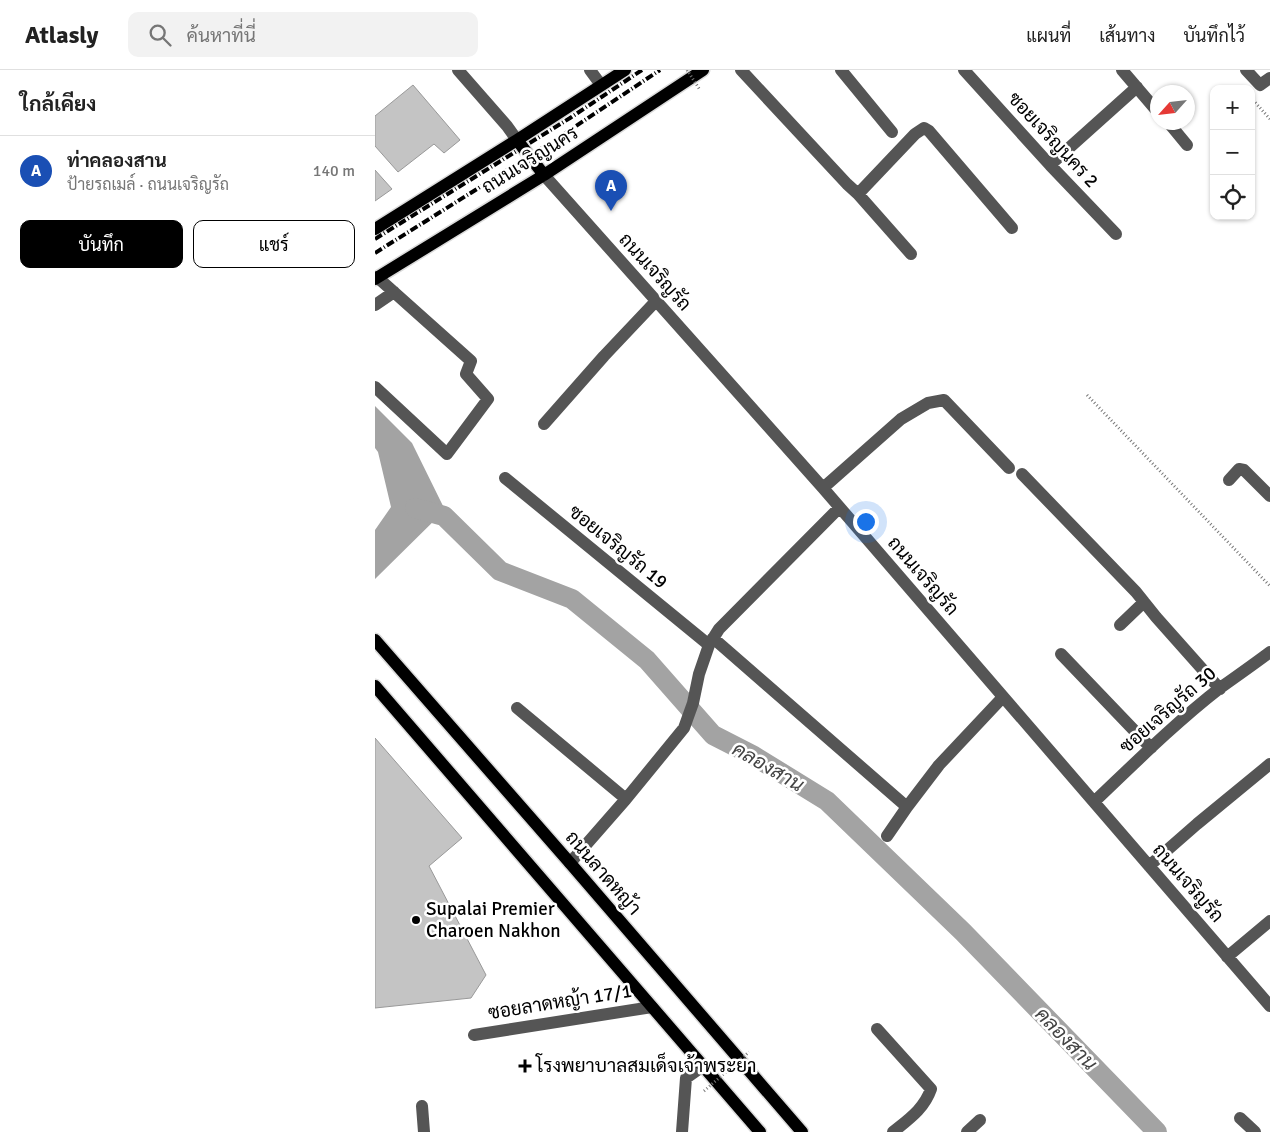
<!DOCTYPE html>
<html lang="th">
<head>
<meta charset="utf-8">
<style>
	:root { --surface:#fff; --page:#f2f2f2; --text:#222; --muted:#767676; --line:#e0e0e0; --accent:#000 }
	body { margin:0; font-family:Signika,Sarabun,sans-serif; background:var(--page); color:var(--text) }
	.controls { position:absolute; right:15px; top:15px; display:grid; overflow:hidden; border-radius:10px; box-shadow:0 1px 4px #0004 }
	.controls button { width:45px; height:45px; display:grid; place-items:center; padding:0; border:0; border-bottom:1px solid var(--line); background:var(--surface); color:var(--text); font:25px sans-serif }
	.compass { position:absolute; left:775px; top:15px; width:45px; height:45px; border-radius:50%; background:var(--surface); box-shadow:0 1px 4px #0004; rotate:243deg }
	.you { position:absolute; left:490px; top:451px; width:18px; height:18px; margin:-12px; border:4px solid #fff; border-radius:50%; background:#1a73e8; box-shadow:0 0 0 8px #1a73e833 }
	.badge { display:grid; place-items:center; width:32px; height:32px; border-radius:50%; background:var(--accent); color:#fff; font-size:16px; font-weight:700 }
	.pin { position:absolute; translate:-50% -41px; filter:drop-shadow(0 1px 2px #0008) }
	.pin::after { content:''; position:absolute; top:26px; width:18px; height:15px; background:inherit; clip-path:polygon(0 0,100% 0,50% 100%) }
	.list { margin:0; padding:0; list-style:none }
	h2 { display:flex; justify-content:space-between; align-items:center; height:65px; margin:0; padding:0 20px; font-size:21px }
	h2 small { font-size:16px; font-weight:400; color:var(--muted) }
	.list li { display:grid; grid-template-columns:32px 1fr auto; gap:15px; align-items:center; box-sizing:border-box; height:70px; padding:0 20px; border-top:1px solid var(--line) }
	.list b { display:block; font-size:19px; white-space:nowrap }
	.list p { margin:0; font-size:16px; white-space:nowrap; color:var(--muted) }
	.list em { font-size:16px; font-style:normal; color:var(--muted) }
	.actions { display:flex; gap:10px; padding:15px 20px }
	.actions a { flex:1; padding:11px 0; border:1px solid var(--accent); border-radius:10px; text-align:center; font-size:18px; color:var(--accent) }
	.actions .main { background:var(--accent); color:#fff }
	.icon { flex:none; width:28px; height:28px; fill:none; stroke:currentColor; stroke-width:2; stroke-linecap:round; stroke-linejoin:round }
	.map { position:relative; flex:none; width:895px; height:1062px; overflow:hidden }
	header { display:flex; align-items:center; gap:30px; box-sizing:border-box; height:70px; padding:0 25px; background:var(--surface); border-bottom:1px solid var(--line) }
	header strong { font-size:24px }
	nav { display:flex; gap:28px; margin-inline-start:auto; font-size:18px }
	.search { width:350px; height:45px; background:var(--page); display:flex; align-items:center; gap:12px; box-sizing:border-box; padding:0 18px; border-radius:10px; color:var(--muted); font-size:19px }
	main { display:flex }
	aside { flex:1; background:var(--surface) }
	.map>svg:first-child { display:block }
	.water { fill:#a3a3a3 }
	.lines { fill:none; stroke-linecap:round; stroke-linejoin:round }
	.canal { stroke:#a3a3a3; stroke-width:20 }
	.building { fill:#c4c4c4; stroke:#999 }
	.major-casing { stroke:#dbdbdb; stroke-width:15 }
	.path { stroke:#777; stroke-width:3; stroke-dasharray:1 2.5; stroke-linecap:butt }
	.minor { stroke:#555; stroke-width:12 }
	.major { stroke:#000; stroke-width:12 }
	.rail { stroke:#000; stroke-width:4; stroke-dasharray:8 2.5 1 2.5; stroke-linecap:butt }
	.path-bridge { stroke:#777; stroke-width:3; stroke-dasharray:1 2.5; stroke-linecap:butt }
	.poi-dot { fill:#000; stroke:#fff; stroke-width:2 }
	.labels { text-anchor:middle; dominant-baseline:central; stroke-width:5; stroke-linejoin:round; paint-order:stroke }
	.street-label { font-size:19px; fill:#000; stroke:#fff }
	.poi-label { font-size:19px; fill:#000; stroke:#fff; text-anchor:start }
	.water-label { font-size:20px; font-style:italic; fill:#444; stroke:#fff }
</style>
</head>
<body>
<header>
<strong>Atlasly</strong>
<div class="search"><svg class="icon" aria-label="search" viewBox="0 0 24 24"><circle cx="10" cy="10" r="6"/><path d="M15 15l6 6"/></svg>ค้นหาที่นี่</div>
<nav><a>แผนที่</a><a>เส้นทาง</a><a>บันทึกไว้</a></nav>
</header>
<main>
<aside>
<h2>ใกล้เคียง<small></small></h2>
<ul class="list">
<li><span class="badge" style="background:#1a4fb4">A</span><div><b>ท่าคลองสาน</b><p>ป้ายรถเมล์ · ถนนเจริญรัถ</p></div><em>140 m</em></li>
</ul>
<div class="actions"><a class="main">บันทึก</a><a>แชร์</a></div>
</aside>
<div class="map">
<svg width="895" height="1062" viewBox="0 0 895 1062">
	<rect width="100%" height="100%" fill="#fff"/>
	<!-- water -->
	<path class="water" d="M0,336L37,373L70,440L0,509V460L16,437L3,382L0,378Z"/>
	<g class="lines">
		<!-- canal -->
		<path class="canal" d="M40,438L69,446L125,501L197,529L272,590L338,665L379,686L452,731L588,862L782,1062"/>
	</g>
	<!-- building -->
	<path class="building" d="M38,15L85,70L69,83L59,74L23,102L0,76V46Z
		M0,100L17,119L0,131Z
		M0,668L87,768L54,796L111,905L96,928L0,938Z"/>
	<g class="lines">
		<defs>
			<path id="major" d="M142,70L169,105
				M0,159L142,70L250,0
				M0,209L169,105L328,0
				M0,570L195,793L427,1062
				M0,616L385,1062"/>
		</defs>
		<!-- major casing -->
		<use href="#major" class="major-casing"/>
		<!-- path -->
		<path class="path" d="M878,30L895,49
			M712,325L895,516"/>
		<!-- minor -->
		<path class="minor" d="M83,0L132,56L142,70
			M215,0L226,15
			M366,0L472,114L483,124L540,64L549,58L554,61L637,158
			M466,0L517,62
			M589,0L675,95L741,164
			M747,0L782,41
			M871,0L885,15L895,8
			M793,52L812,75
			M675,95L762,17
			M169,105L448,418L895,936
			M483,124L536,184
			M0,235L19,222
			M0,317L72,384L113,329L91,304L96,291L2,207
			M169,354L229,286L281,231
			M647,404L761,522L781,547L845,619
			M130,408L334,575
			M854,410L864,399L869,400L895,426
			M448,418L526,349L553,333L569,330L634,398
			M745,555L769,532
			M338,568L532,737
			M686,584L776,678
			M142,638L251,729
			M719,732C760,693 800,653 845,618C862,606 879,594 895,582
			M512,766L532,737L564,695L628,627
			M195,793L251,729L309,658L318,633L324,604L334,575L344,559L464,438
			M774,796L822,754L895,694
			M852,887L895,851
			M502,959L556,1019C549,1039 534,1049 518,1062
			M99,965L277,937
			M47,1036L49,1062
			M865,1048L880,1062
			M307,1062L311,1008L328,996
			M592,1062L605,1050"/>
		<!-- major -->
		<use href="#major" class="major"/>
		<!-- rail -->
		<path class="rail" d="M0,169L195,48L267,0
			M0,183L180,70L285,0"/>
		<!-- path-bridge -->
		<path class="path-bridge" d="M312,0L325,20
			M329,1021L374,982"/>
	</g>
	<!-- markers -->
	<g class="poi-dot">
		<circle cx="41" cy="850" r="5"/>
		<path d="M147.5 988.5h5v5h5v5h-5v5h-5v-5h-5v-5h5z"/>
	</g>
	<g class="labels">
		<!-- street labels -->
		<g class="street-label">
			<text transform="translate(678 70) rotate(47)">ซอยเจริญนคร 2</text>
			<text transform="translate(155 90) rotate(-32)">ถนนเจริญนคร</text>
			<text transform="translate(280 202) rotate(48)">ถนนเจริญรัถ</text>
			<text transform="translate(243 477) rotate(39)">ซอยเจริญรัถ 19</text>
			<text transform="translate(548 506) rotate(49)">ถนนเจริญรัถ</text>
			<text transform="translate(793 640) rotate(-41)">ซอยเจริญรัถ 30</text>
			<text transform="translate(228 803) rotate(49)">ถนนลาดหญ้า</text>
			<text transform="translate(813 813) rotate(49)">ถนนเจริญรัถ</text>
			<text transform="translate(185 932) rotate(-9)">ซอยลาดหญ้า 17/1</text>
		</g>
		<!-- poi labels -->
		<g class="poi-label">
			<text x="51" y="839">Supalai Premier<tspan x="51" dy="22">Charoen Nakhon</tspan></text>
			<text x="161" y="996">โรงพยาบาลสมเด็จเจ้าพระยา</text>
		</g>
		<!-- water labels -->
		<g class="water-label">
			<text transform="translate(393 697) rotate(30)">คลองสาน</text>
			<text transform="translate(691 969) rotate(46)">คลองสาน</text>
		</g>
	</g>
</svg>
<div class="controls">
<button>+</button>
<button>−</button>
<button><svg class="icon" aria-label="locate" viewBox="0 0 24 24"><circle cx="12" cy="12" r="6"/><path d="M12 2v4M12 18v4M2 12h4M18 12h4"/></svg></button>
</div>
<svg class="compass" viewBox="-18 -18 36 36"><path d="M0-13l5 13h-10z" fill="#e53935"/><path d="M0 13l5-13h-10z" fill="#767676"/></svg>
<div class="you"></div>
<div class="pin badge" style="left:236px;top:141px;background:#1a4fb4">A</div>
</div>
</main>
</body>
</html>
